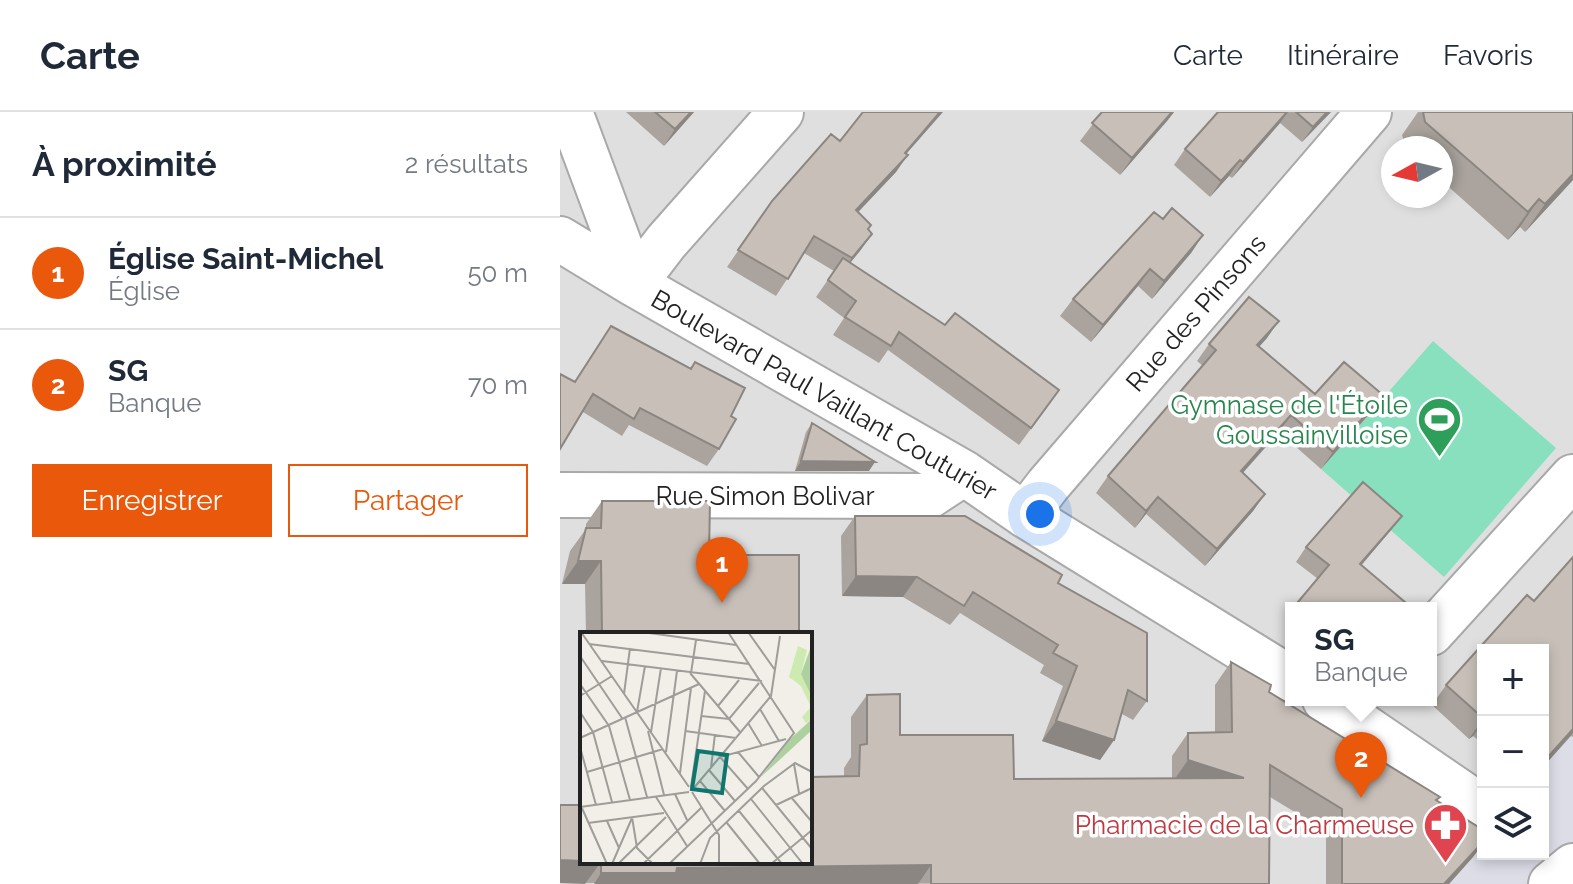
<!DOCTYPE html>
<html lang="fr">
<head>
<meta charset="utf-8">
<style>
	:root { --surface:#fff; --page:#f6f6f7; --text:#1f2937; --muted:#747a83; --line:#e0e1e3; --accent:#ea580c }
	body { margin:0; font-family:Raleway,sans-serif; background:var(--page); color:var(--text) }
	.controls { position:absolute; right:24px; bottom:24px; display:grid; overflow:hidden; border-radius:0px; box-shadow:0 4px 12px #0003 }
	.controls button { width:72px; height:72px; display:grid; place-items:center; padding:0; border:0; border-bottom:2px solid var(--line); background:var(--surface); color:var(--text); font:40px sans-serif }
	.compass { position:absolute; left:821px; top:24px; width:72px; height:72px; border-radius:50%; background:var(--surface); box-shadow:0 4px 12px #0003; rotate:262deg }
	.you { position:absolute; left:480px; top:402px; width:28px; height:28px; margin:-20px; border:6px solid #fff; border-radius:50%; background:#1a73e8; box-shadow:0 0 0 12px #1a73e833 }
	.badge { display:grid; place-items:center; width:52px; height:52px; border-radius:50%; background:var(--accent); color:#fff; font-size:26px; font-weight:700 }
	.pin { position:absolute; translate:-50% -66px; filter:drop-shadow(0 2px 4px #0008) }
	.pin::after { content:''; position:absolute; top:42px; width:28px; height:24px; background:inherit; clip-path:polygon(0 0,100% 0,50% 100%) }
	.popup { position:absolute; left:725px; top:490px; width:152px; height:104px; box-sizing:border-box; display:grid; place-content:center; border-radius:0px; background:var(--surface); filter:drop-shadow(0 2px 6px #0005); font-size:26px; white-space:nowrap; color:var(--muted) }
	.popup b { font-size:30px; color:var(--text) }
	.popup::after { content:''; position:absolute; left:50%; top:100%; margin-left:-16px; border:16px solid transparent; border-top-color:var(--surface) }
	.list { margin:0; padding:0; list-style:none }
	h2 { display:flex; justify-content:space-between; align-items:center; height:104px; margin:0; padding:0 32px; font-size:34px }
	h2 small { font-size:26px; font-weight:400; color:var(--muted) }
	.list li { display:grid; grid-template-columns:52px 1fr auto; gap:24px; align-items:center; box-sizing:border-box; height:112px; padding:0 32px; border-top:2px solid var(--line) }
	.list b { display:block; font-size:30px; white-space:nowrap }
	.list p { margin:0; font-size:26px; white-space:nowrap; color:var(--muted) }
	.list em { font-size:26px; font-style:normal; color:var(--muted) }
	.actions { display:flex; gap:16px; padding:24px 32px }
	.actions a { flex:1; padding:18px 0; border:2px solid var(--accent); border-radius:0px; text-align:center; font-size:28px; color:var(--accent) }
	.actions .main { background:var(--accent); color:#fff }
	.icon { flex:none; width:44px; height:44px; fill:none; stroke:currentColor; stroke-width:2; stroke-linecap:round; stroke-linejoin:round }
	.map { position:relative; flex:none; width:1013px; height:772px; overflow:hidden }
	header { display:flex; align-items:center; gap:48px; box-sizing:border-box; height:112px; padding:0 40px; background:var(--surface); border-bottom:2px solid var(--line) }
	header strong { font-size:38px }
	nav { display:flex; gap:44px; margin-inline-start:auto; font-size:28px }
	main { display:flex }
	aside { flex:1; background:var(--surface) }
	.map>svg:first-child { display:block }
	.residential { fill:#e0dfdf; fill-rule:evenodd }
	.pitch { fill:#88e0be }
	.plaza { fill:#dddde8 }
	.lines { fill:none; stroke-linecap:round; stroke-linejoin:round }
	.minor-casing { stroke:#a9a9a9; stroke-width:48 }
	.minor { stroke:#fff; stroke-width:44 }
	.wall { fill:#aba49e }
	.shaded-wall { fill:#8b8681 }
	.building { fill:#c7bfb8; stroke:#8b8681; stroke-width:2 }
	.labels { text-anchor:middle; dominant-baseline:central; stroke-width:7; stroke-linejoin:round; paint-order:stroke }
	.street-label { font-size:26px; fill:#222; stroke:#fff }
	.leisure-label { font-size:26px; fill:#27864d; stroke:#fff; text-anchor:end }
	.health-label { font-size:26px; fill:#be3a42; stroke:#fff; text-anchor:end }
	.inset-road { fill:none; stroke:#9f9d99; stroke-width:2 }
	.view { fill:#0f766e; fill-opacity:0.15; stroke:#0f766e; stroke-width:4 }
	.inset-edge { fill:none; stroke:#222; stroke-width:4 }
</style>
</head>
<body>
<header>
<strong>Carte</strong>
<nav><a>Carte</a><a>Itinéraire</a><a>Favoris</a></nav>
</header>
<main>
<aside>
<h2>À proximité<small>2 résultats</small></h2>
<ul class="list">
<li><span class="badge">1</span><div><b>Église Saint-Michel</b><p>Église</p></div><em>50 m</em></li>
<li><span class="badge">2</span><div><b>SG</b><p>Banque</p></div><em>70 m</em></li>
</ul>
<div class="actions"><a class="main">Enregistrer</a><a>Partager</a></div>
</aside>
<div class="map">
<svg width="1013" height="772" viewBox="0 0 1013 772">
	<rect width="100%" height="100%" fill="#f2efe9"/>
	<!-- residential -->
	<path class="residential" d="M0,0H1013V772H0ZM833,36H881V84H833ZM731,496H871V588H731ZM22,522H250V750H22ZM923,538H983V742H923Z"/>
	<!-- pitch -->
	<path class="pitch" d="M873,229L996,336L884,465L761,357Z"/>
	<!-- plaza -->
	<path class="plaza" d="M1011,624L1013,625V772H889L923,738V742H983V655Z"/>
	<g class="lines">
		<defs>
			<path id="minor" d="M10,0L74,172
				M0,127L74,172L404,361L465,403L731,567
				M74,172L106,130L221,0
				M0,383L369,384L404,361
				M465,403L488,373L809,0
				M871,521L1013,365
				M765,588L923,696
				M991,772L1013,754"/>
		</defs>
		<!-- minor casing -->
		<use href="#minor" class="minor-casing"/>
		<!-- minor -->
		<use href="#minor" class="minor"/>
	</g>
	<!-- wall -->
	<path class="wall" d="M66,0H134L104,34Z
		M542,0H614L607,9L560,63L520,29Z
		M658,0H771L742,30L720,11L672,66L669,64L650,85L614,53L625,37Z
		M858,0H1013V68L965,120L960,115L948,128L881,68V36H846L842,23Z
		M280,29L346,42L336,60L298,100L312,122L290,151L487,295L459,333L328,238L319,251L273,223L284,206L256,185L274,159L244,141L216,184L167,155L212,89Z
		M603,107L643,123L631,141L592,187L578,174L531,230L500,204L513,187Z
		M51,214L130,257L135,250L171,304L159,337L147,354L69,313L62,324L23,300L14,270Z
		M707,226L699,235L755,282L811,300L761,357L719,320L683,361L705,382L693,399L645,454L586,402L575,416L536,381L548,364L643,254L637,249L649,232Z
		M252,311L309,359H235L246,320Z
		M42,389L149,443L239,522H26L25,472H2L10,439L26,417V412Z
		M295,404L498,471L587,589L573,608L562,602L554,628L540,648L482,629L503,574L480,561L484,553L400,501L390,513L343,485L282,484L281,424Z
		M842,404L831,418L801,454L852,496H734L758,467L736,450L746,435Z
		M1013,445V625L1011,624L983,655V538H923V632L913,624L909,627L872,593L886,573L967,483L974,489Z
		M671,550L709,580L877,689L913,745L889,772H766V719L710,685L709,772L0,771L22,750L284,664V656L291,645V605L307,583L340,623L454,667L612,666V644L628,621H655V573Z"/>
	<!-- shaded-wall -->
	<path class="shaded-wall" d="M131,0H134L104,34L115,17Z
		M380,0H383L333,57L345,41Z
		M612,0H614L607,9L560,63L572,46Z
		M728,0L720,11L672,66L683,50Z
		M767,0H771L742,30L753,15Z
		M348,43L336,60L284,115L296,98Z
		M680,48L669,64L650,85L661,69Z
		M1013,62V68L965,120L985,92Z
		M979,87L960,115L948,128L968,100Z
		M312,122L300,139L281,162L292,146Z
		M643,123L631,141L592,187L604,169Z
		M590,157L578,174L531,230L543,213Z
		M719,209L707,226L685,250L697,233Z
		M823,283L811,300L761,357L773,340Z
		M731,303L719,320L669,376L681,359Z
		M241,349L315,350L309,359H235Z
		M705,382L693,399L645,454L657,437Z
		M598,385L586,402L575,416L586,399Z
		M842,404L831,418L789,467L800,452Z
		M18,449H41L25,472H2Z
		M296,464L357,465L343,485L282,484Z
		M923,607V611L913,624L909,627Z
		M496,609L554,628L540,648L482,629Z
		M1013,617V621L983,655V652L987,646Z
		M628,648L684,666L612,671Z
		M923,730V732L913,745L889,772H884Z
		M0,748L22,749V750H41L25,772L0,771Z
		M371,753L358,772H34L41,761L117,756Z"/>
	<!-- building -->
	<path class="building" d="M95,0H131L115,17Z
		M303,0H380L345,41L348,43L296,98L311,113L308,117L312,122L292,146L254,124L228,167L178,138L212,89L271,22L280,29Z
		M542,0H612L572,46L532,11Z
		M658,0H727L683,50L680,48L661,69L625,37Z
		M736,0H767L753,15Z
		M863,0H1013V62L985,92L979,87L968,100L865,10Z
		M612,96L643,123L604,169L590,157L543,213L513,187L594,100L603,107Z
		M283,146L385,213L395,201L499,278L471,316L339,220L331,234L285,205L296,189L268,168Z
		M689,185L719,209L697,233L755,282L784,250L823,283L773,340L731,303L681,359L705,382L657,437L598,385L586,399L548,364L656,238L649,232Z
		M51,214L131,257L135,250L185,276L171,304L176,307L159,337L80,296L74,307L33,282L0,337V262L15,270Z
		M252,311L315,350L241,349Z
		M803,370L842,404L800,452L852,496H744L738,490L769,453L746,435Z
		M42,389H150L149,443H239V522H42L41,449H18L26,416H41Z
		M295,404H405L502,463L498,471L587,521V589L568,578L554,628L496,609L517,554L493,541L498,533L413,480L404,494L357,465L296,464Z
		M1013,445V617L987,646L983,642V538H923V606L886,573L967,483L974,489Z
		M671,550L711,573L709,580L880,685L876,688L923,718V730L884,772H782V697L710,653L709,772H371V753L117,756L116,761H41V750H250V665L299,664L300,633L307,632V583L340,582V623H453L454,667L684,666L628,648V621L672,620Z
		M0,693H22V749L0,748Z"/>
	<!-- icons -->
	<defs>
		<symbol id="stadium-pin" viewBox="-11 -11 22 30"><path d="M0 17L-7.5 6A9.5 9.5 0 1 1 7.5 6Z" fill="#2e9e5b" stroke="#fff"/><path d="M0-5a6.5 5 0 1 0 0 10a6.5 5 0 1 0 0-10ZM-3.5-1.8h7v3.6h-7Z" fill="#fff"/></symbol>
		<symbol id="pharmacy-pin" viewBox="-11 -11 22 30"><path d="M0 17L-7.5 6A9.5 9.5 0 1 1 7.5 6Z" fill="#e0444e" stroke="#fff"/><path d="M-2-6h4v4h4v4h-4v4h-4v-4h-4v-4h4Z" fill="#fff"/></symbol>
	</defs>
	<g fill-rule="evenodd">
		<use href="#stadium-pin" x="854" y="282" width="51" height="69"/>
		<use href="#pharmacy-pin" x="860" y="688" width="51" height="69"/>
	</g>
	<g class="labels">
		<!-- street labels -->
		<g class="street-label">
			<text transform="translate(636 201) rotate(-49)">Rue des Pinsons</text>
			<text transform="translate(264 283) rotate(30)">Boulevard Paul Vaillant Couturier</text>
			<text x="205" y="384">Rue Simon Bolivar</text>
		</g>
		<!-- leisure labels -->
		<g class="leisure-label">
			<text x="848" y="293">Gymnase de l'Étoile<tspan x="848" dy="30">Goussainvilloise</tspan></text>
		</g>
		<!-- health labels -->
		<g class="health-label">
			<text x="854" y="713">Pharmacie de la Charmeuse</text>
		</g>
	</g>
	<!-- overview -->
	<g transform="translate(20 520)">
		<rect width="232" height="232" fill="#f2efe9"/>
		<path d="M218,14L227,18L221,42L232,57V87L226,91L222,85L231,75L221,54L209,45Z" fill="#cdebb0"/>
		<path d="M232,12V45L230,61L221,42ZM232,87V98L181,145L209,108Z" fill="#add19e"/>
		<path class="inset-road" d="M1,0L109,155M62,0L156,13M168,0L195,38M9,12L169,32M0,24L42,86M22,29L182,49M110,41L160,100M111,41L116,8M0,52L29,94L50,168M44,62L50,16M0,64L32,44M138,74L159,48M180,77L199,109M0,80L13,100L32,170M57,80L65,34M121,84L149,87L179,51M45,85L67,165M168,91L182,114M68,99L84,163M105,99L156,106M71,100L81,36M0,106L119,52M0,115L16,173M86,120L97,39M158,120L179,145M214,132L219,161M131,136L135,102M129,138L155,169M7,140L83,117M100,141L111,56M120,149L145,179M111,155L125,59M182,156L232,217M113,157L191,64L200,4M168,157L140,125L206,107M112,160L139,203V232M95,162L107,188M76,165L107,214M211,165L232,190M171,167L223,232M196,173L232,156M1,174L27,232M0,175L109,160M159,179L202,232M52,185L57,216L73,232M27,189L39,216M8,191L84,181M147,191L180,232M32,232L52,186M38,232L86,185M63,232L121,176M89,232L176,149L214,101L148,0M120,232L130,206L184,154L215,131L232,140M191,232L232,198"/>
		<path class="view" d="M118,119L147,123L142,161L112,157Z"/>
		<rect width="232" height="232" class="inset-edge"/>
	</g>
</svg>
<div class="controls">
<button>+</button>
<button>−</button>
<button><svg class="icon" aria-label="layers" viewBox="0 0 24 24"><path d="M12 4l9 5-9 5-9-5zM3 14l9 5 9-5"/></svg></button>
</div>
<svg class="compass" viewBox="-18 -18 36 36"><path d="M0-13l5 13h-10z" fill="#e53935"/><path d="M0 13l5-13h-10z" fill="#747a83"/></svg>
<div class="you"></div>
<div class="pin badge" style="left:162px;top:491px">1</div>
<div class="pin badge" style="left:801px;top:686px">2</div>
<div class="popup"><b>SG</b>Banque</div>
</div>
</main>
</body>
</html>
